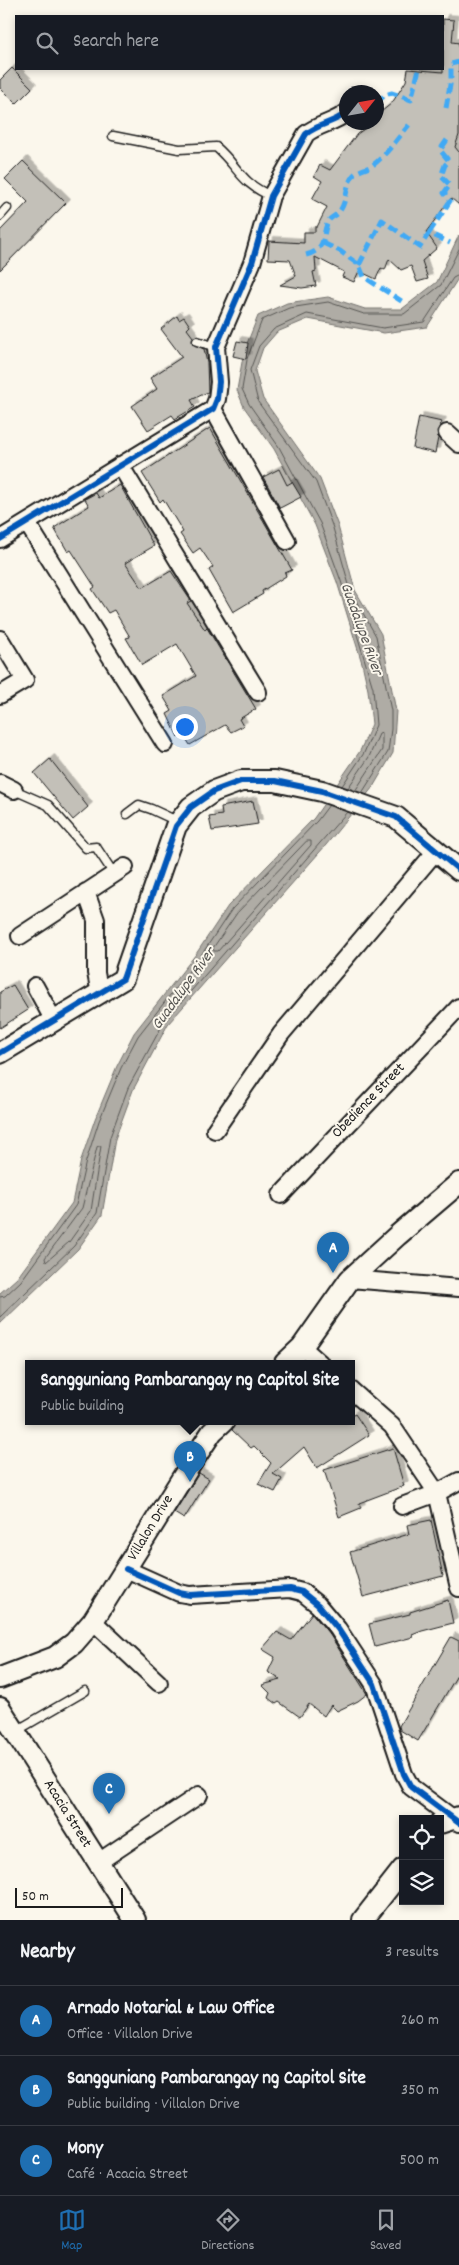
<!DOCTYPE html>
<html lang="en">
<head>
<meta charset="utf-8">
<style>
	:root { --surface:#171b24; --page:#242831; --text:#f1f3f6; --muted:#9ea1a6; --line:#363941; --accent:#1f6fb2 }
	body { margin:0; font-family:Dekko,sans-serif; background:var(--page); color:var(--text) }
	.controls { position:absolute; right:15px; bottom:15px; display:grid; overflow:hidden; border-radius:0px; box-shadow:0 2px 8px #0003 }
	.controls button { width:45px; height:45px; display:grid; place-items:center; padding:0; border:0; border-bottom:1px solid var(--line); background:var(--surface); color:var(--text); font:25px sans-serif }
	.compass { position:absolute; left:339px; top:85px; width:45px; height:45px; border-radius:50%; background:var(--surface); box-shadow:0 2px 8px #0003; rotate:59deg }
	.scale { position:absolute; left:15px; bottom:12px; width:108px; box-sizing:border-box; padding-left:5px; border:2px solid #1c1c1c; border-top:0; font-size:14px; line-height:18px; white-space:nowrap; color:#1c1c1c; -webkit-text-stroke:4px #fbf7ec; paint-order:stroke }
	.you { position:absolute; left:184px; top:726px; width:18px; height:18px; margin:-12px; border:4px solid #fff; border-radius:50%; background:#1a73e8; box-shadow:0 0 0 8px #1a73e833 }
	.badge { display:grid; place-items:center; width:32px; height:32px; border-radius:50%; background:var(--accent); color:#fff; font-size:16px; font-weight:700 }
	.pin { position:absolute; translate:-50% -41px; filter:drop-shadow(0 1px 2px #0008) }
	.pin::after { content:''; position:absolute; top:26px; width:18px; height:15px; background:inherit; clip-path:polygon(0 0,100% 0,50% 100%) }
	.popup { position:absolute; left:25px; top:1360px; width:330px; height:65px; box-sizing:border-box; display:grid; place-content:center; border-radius:0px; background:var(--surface); filter:drop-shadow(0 1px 4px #0005); font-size:16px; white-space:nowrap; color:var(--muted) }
	.popup b { font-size:19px; color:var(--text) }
	.popup::after { content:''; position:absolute; left:50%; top:100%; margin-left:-10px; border:10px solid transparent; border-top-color:var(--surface) }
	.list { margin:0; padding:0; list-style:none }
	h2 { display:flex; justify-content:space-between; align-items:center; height:65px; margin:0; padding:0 20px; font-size:21px }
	h2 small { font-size:16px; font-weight:400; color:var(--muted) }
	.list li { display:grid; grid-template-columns:32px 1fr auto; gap:15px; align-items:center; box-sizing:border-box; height:70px; padding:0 20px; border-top:1px solid var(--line) }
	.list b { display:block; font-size:19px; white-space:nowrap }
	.list p { margin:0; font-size:16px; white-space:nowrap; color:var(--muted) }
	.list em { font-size:16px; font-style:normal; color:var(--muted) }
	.icon { flex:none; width:28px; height:28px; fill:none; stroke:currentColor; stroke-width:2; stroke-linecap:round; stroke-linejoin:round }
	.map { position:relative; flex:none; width:459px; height:1920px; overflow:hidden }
	.search { position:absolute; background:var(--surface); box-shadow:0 2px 8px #0003; left:15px; right:15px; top:15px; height:55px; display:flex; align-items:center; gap:12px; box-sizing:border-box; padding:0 18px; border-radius:0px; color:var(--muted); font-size:19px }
	.sheet { height:275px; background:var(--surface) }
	nav { display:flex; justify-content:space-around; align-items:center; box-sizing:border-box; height:70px; border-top:1px solid var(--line); background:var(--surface); font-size:14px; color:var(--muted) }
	nav a { display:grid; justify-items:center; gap:2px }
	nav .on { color:var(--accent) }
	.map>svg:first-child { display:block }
	.water { fill:#afaca5; stroke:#74726e }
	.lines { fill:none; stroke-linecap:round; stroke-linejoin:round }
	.shore { stroke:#575653; stroke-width:1 }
	.building { fill:#c3c0b8; stroke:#1c1c1c; filter:url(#shadow) }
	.service-casing { stroke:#1c1c1c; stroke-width:11 }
	.minor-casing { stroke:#1c1c1c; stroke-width:20 }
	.tertiary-casing { stroke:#1c1c1c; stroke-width:24 }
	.service { stroke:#fbf7ec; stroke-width:8 }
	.minor { stroke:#fbf7ec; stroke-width:16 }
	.tertiary { stroke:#fbf7ec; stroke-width:20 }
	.quiet { stroke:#3fa9f5; stroke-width:5; stroke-dasharray:10 5; stroke-linecap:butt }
	.cycleway-casing { stroke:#fbf7ec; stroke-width:9 }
	.cycleway { stroke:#0057b8; stroke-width:6 }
	.labels { text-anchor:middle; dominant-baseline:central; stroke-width:4; stroke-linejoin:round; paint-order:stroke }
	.street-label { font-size:15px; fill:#1c1c1c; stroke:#fbf7ec }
	.water-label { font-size:16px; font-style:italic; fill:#575653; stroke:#fbf7ec }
</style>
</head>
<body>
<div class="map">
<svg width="459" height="1920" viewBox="0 0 459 1920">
	<defs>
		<filter id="shadow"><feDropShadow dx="4.5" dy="-4.5" stdDeviation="0" flood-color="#0004"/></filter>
	</defs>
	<rect width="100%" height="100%" fill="#fbf7ec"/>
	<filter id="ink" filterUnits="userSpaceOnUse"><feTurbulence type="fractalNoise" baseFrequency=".02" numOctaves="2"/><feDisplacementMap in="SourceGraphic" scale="10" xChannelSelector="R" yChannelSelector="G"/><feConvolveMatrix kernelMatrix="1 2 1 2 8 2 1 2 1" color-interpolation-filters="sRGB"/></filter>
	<g filter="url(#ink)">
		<!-- water -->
		<path class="water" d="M459,235V277L427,327L384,333L308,319L277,332L263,348L255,371L263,399L320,479L338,526L355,590L381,634L396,711L393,753L373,787L326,845L168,1024L133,1090L115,1139L102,1215L78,1249L0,1324V1293L17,1278L72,1203L81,1160L95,1119L117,1066L134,1033L196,954L228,906L314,818L360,751L372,724L368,690L362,663L337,582L315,525L274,449L244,407L237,390L244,351L258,316L287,303L328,297L365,309H402L437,282Z"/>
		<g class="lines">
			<!-- shore -->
			<path class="shore" d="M247,359L262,320L289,308L328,302L364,314H404L441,285L459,249
				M247,360L242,389L249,404L279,447L320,523L341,581L373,688L376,725L364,753L342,786
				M348,788L369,757L379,734L382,733V750L355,791
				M362,793L388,752L391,729V711L376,636L351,592L333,528L316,482L258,402L250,370L259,346L274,329L307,314L383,328L424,322L453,278L459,275
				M307,841H311V845L218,951H214L213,948L237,913Z
				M101,1146L91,1211L69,1242L46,1262L45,1258L82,1208L97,1147Z
				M0,1297L5,1296L21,1281L76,1205L86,1161L99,1121L121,1068L138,1036L200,957L232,909L317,821L329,805
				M0,1317L74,1246L97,1213L110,1137L128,1088L164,1022L347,812"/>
		</g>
		<!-- building -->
		<path class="building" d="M443,19L454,20L452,42L459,43V135L455,147L459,152V205L451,198L426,232L437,248L422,261L428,279L417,282L411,266L401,270L389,259L385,270L381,268L376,279L359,271L354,282L342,277L344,272L315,257L316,271L313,272L316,286L302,288L280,285L296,276L290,260L268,259L269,241L304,243V232H315V227H317L327,207L312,199L322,181L314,176L320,165L330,170L357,134L367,127L363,122H376V116L392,103L406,81L408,69L443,72Z
			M12,68L32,88L16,104L0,88V80Z
			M23,161L66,203L0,270V231L28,202L5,179Z
			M177,316L179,320L184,317L190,326L187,329L193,337V344L204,349L207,363L208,392L191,400L195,407L175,419L172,415L148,430L132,406L157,389L150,378L182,357L161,329Z
			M237,341L248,343L246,359L233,356Z
			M419,417L442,422L437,431L438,438L435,453L413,448Z
			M210,428L292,570L285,573L286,576L262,591L263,594L233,612L209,570L213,567L200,548L193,553L180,534L183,532L163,499L160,502L142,473Z
			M279,469L287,485L292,482L301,497L280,508L263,477Z
			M120,485L154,546L125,563L142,588L171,571L191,601L187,603L205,630L207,628L256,709L239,719L243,726L231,732L225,725L190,745L183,734L178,737L167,714L172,711L163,696L196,676L177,644L142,665L126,638L130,637L114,610L108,613L92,589L95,587L71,550L68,552L54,528L89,506L85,499L96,493L99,498Z
			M50,759L88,807L73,820L34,773Z
			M253,801L258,824L212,831L209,817L222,815L221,807Z
			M13,985L28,1010L0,1028V992Z
			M355,1414L369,1435L317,1468L304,1447L273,1474L282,1479L275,1492L258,1484L271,1463L254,1446L251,1448L232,1430L236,1421H351V1416Z
			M393,1448L404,1486L359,1503L361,1508L339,1517L324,1470Z
			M199,1473L209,1479L184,1519L174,1513Z
			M431,1520L443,1576L363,1597L350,1552L409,1534L407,1525Z
			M448,1600L453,1623L422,1631L412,1635L413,1637L375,1647L369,1624L410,1614V1612Z
			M312,1613L330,1635L367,1694L358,1701L337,1711L331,1705L324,1716L309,1704L300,1717L279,1702L276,1704L268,1698L270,1693L262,1685L281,1680L268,1672L275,1657L262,1649L277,1632L291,1640Z
			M451,1637L459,1641V1672L418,1741L400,1730L399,1726Z"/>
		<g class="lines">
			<defs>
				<path id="service" d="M113,136L179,149L216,147C239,167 239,182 271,196
					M0,216L7,208
					M197,341L216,347
					M14,790L48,805L86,848L96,847L114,874
					M127,814L139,805L151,809L179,822
					M16,1731L85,1691"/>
				<path id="minor" d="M213,409L287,541
					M447,433L459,444
					M120,465L258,692
					M27,523L165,744
					M0,539L213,409L217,399L219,382L216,347L252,263L271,196L306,134C318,124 334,123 346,113
					M0,639L25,680L0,695
					M0,783L14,790
					M86,892L96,920V973L100,994
					M20,936L125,867
					M35,986L54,1021
					M215,1130L281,1034L436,851
					M281,1195L459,1007
					M350,1279L459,1288
					M302,1347L320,1363
					M351,1390L392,1426L437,1493L459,1588
					M402,1506L437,1493L459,1481
					M126,1569L179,1593L190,1595L290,1589L302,1592L318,1605L338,1629L374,1684L404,1774L411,1787L459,1823
					M93,1621L159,1683
					M97,1863L199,1795"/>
				<path id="tertiary" d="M0,1053L123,979L176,826L191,807L214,791L241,781H275L322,791L396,817L459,870
					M285,1363L302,1347L350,1279L398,1235L459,1183
					M0,1678L55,1657L74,1643L93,1621L194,1459L212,1432L224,1421
					M0,1708L135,1920
					M440,1823L459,1817
					M363,1920L403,1869"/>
			</defs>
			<!-- service casing -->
			<use href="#service" class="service-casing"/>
			<!-- minor casing -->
			<use href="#minor" class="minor-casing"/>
			<!-- tertiary casing -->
			<use href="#tertiary" class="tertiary-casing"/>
			<!-- service -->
			<use href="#service" class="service"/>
			<!-- minor -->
			<use href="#minor" class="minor"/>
			<!-- tertiary -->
			<use href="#tertiary" class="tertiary"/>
			<!-- quiet -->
			<path class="quiet" d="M376,103L385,95L392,93L411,100L419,69
				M446,108L451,79V64L459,62
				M429,233L450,201L444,193L450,185L441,176L445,165L449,161L440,150L447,140
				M323,243L340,251L359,265L364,277L403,302
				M306,255C330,249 320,231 330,219C333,216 337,215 339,212C347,202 345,190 351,179C355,170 365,170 373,165C387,154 398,138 409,125
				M359,265L382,220L420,247L429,233L450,243"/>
			<defs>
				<path id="cycleway" d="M0,539L213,409L217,399L219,382L216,347L252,263L271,196L306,134C318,124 334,123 346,113
					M0,1053L123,979L176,826L191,807L214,791L241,781H275L322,791L396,817L459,870
					M126,1569L179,1593L190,1595L290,1589L302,1592L318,1605L338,1629L374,1684L404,1774L411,1787L459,1823"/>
			</defs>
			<!-- cycleway casing -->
			<use href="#cycleway" class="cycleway-casing"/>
			<!-- cycleway -->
			<use href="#cycleway" class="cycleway"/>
		</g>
	</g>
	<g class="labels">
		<!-- street labels -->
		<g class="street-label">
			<text transform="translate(369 1101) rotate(-46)">Obedience Street</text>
			<text transform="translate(151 1528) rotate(-59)">Villalon Drive</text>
			<text transform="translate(67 1814) rotate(58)">Acacia Street</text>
		</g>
		<!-- water labels -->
		<g class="water-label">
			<text transform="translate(361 629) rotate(70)">Guadalupe River</text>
			<text transform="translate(184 989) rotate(-54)">Guadalupe River</text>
		</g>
	</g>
</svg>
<div class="controls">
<button><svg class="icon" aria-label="locate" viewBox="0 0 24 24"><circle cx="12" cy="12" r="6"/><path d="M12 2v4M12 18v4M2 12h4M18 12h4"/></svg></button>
<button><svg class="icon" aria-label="layers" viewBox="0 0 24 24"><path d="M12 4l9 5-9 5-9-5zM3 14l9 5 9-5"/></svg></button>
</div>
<svg class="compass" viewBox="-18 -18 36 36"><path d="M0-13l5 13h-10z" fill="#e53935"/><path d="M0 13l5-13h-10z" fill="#9ea1a6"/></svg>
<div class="scale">50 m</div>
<div class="you"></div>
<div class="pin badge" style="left:333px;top:1273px">A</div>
<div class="pin badge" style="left:190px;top:1482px">B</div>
<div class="popup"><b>Sangguniang Pambarangay ng Capitol Site</b>Public building</div>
<div class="pin badge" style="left:109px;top:1814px">C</div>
<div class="search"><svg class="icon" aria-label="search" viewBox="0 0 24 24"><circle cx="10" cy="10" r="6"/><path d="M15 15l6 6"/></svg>Search here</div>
</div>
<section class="sheet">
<h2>Nearby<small>3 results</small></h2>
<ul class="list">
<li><span class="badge">A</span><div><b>Arnado Notarial &amp; Law Office</b><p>Office · Villalon Drive</p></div><em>260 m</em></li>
<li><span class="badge">B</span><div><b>Sangguniang Pambarangay ng Capitol Site</b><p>Public building · Villalon Drive</p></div><em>350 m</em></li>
<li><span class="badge">C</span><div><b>Mony</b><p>Café · Acacia Street</p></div><em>500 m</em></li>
</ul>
</section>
<nav>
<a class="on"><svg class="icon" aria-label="map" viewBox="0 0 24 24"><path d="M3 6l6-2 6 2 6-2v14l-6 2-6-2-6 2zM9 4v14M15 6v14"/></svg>Map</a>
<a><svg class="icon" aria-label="directions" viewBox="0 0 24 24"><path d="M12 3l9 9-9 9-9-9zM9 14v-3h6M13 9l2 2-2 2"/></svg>Directions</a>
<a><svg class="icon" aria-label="saved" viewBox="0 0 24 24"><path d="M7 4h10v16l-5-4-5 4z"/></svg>Saved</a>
</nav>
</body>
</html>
